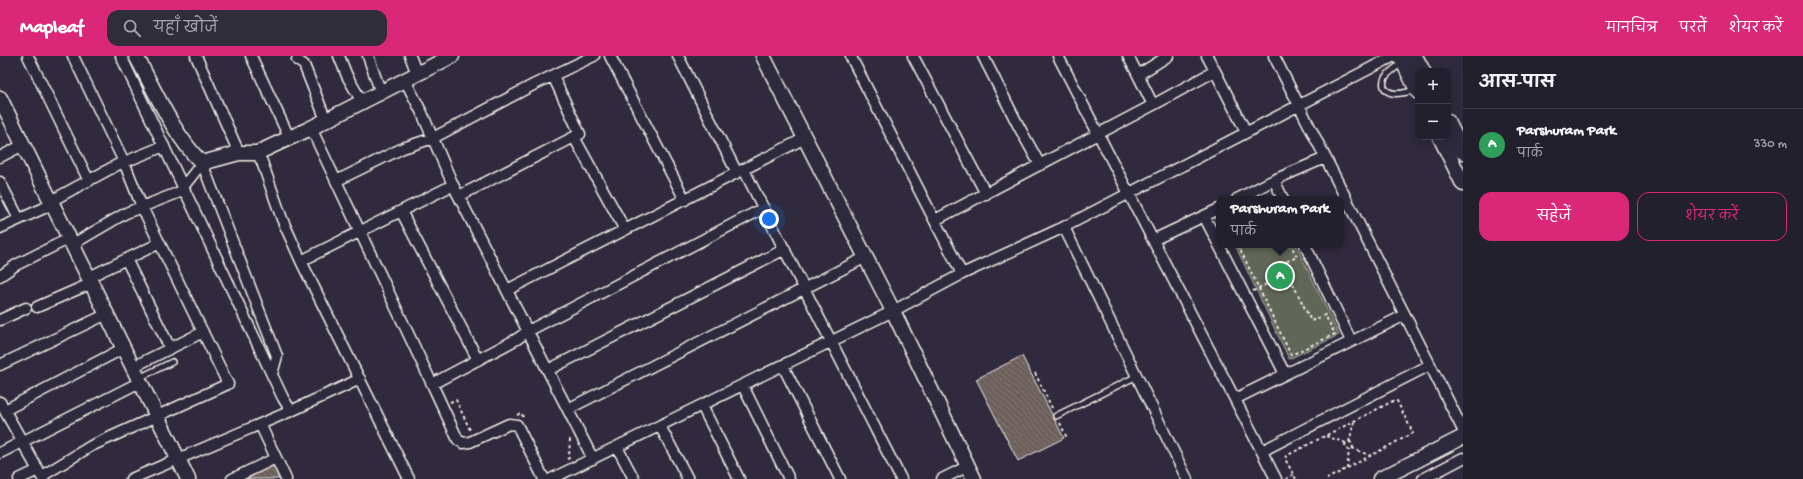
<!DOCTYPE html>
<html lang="hi">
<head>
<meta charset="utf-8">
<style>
	:root { --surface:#23202e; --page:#2f2d3a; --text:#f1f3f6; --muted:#a3a3aa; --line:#403e4a; --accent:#db2777 }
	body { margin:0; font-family:"Gochi Hand","Playpen Sans Deva",sans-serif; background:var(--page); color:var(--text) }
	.controls { position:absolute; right:12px; top:12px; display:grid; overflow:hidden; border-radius:8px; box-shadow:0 2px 10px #0003 }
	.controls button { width:36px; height:36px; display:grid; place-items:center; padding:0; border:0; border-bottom:1px solid var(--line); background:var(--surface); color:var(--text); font:20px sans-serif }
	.you { position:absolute; left:769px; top:163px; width:14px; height:14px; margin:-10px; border:3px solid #fff; border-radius:50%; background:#1a73e8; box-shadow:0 0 0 6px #1a73e833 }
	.badge { display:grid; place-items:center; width:26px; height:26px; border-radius:50%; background:var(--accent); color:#fff; font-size:13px; font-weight:700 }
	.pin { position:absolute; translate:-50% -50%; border:2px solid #fff; box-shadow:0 1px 4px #0006 }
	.popup { position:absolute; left:1216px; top:140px; width:128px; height:52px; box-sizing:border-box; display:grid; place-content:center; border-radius:8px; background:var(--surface); filter:drop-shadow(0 1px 3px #0005); font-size:13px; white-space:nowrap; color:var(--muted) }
	.popup b { font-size:15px; color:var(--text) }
	.popup::after { content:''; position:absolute; left:50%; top:100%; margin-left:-8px; border:8px solid transparent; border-top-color:var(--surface) }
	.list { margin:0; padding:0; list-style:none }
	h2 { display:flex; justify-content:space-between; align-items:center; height:52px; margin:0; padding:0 16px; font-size:17px }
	h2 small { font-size:13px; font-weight:400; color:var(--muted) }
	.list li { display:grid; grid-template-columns:26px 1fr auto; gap:12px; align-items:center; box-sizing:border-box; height:72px; padding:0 16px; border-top:1px solid var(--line) }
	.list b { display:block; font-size:15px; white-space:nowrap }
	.list p { margin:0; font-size:13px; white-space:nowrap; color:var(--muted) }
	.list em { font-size:13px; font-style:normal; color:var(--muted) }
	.actions { display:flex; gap:8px; padding:12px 16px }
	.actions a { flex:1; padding:9px 0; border:1px solid var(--accent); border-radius:12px; text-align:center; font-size:14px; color:var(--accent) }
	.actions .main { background:var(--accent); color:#fff }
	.icon { flex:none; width:22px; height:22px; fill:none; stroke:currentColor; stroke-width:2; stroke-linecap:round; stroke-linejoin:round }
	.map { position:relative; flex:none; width:1463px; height:423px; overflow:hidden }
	header { display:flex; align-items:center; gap:24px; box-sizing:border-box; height:56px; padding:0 20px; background:var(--accent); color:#fff }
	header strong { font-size:19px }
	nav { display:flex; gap:22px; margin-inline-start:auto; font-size:14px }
	.search { width:280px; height:36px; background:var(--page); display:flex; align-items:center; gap:10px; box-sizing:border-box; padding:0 14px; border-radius:12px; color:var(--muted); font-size:15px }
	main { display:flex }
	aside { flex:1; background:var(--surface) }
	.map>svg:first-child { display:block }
	.park { fill:#616658; stroke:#aaaca0 }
	.building { fill:url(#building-back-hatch); stroke:#f4f1e8 }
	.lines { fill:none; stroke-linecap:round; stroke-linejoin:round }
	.lane-casing { stroke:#f4f1e8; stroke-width:8 }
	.street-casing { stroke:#f4f1e8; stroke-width:13 }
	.secondary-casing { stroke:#f4f1e8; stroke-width:17 }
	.path { stroke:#f4f1e8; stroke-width:2; stroke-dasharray:3 3; stroke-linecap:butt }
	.lane { stroke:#2f2a3d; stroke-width:5 }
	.street { stroke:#2f2a3d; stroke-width:10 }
	.secondary { stroke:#2f2a3d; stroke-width:14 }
</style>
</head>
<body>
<header>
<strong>Mapleaf</strong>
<div class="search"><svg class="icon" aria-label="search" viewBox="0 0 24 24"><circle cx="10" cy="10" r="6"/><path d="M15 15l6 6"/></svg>यहाँ खोजें</div>
<nav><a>मानचित्र</a><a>परतें</a><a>शेयर करें</a></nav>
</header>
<main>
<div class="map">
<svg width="1463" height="423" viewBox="0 0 1463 423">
	<defs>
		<pattern id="building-back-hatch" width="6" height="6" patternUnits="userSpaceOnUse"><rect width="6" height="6" fill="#6d5e5b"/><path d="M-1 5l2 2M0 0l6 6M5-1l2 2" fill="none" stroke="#827673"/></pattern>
	</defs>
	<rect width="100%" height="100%" fill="#2f2a3d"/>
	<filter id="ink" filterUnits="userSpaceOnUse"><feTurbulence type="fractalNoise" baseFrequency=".025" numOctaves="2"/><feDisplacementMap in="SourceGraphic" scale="8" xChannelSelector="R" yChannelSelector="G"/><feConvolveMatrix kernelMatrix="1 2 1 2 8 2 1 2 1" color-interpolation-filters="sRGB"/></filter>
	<g filter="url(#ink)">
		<!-- park -->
		<path class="park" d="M1235,189H1296L1339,279L1289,303Z"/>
		<!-- building -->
		<path class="building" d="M1022,300L1064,382L1018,405L976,323Z
			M275,404L284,423H236Z"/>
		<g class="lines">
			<defs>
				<path id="lane" d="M1401,7C1397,11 1391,15 1387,19C1384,22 1383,27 1384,31C1389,42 1407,36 1416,34
					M139,322L172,306
					M1056,360L1137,320"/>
				<path id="street" d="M28,0L89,125
					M121,0L283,342L291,355L131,423
					M196,0L239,97
					M251,0L289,81
					M339,0L347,20L362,46
					M368,0L381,37
					M410,0L417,18
					M610,0L685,144
					M678,0L737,117
					M913,0L986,138
					M983,0L1018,69L1040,109
					M1058,0L1276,423
					M1128,0L1138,19
					M1168,0L1138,19L1153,49L1215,15L1207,0
					M1274,0L1463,374
					M851,1L962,218
					M297,4L304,9L326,64
					M1215,15L1246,76
					M553,20L580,78L574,81
					M405,24L422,57L453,129
					M311,72L432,328L517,283L528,275L764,152
					M257,97L262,106L282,163L301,205L409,423
					M0,101L23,89
					M202,107L277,300L272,318
					M744,114L901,423
					M1274,124L1325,102
					M336,125L403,92L433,82L535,28L594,0
					M0,126L19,163
					M183,131L202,107
					M459,140L574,81L625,174
					M1237,143L1274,124L1283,143
					M51,145L117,109L164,90
					M1219,153L1204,160L1285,318
					M401,155L478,304
					M935,164L1153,49
					M1064,171L1187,423
					M0,172L53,148
					M1153,184L1204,160
					M73,188L126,157L185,134
					M1305,189L1351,285
					M127,205L170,292
					M301,205L453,129L593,403
					M0,220L16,209L70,182
					M89,221L160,187
					M507,234L805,82
					M37,251L92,227
					M0,264L26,252
					M0,309L107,258
					M783,310L840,423
					M133,311L203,276
					M548,314L785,193
					M432,328L458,384L463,387L470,386L509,368L517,369L544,423
					M743,330L789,423
					M1235,343L1405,259
					M0,346L43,423
					M702,350L739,423
					M568,353L866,201
					M5,354L124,292
					M291,355L360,323
					M260,368L286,423
					M660,370L688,423
					M617,391L634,423
					M1262,395L1430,309
					M0,397L140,326
					M42,420L91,390L228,328L142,151L124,106L73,0
					M19,423L38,414
					M232,423L276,402
					M551,423L893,255L962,218L1064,171L1394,0
					M942,423L968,410
					M1423,423L1463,402"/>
				<path id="secondary" d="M136,0C155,35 174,80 202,107L239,97H257L311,72L452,0
					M763,0L893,255L974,423
					M1400,0L1418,36
					M1415,0L1423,15
					M0,42L188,423
					M1448,66L1463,96
					M1440,81L1463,128
					M1380,423L1463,381"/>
			</defs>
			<!-- lane casing -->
			<use href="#lane" class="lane-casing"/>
			<!-- street casing -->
			<use href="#street" class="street-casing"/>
			<!-- secondary casing -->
			<use href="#secondary" class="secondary-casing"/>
			<!-- path -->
			<path class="path" d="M1266,143H1269
				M1238,189L1291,299L1335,278L1325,259L1311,265L1283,207L1297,201L1291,189
				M1239,192L1245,189
				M1253,235L1288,217
				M1035,317L1053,354
				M450,346L456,344L471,376
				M517,359L521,357L524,362
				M1060,367L1067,382
				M1326,380L1346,387
				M1345 390a4 4 0 1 1 8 0a4 4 0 1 1-8 0Z
				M1349,386L1354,366
				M1352,392L1371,400
				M567,403L569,402L570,382
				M1347,413L1349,394
				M1286,423L1294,418
				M1296,423L1285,403L1286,400L1395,344L1397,345L1413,377L1327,423"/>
			<!-- lane -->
			<use href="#lane" class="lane"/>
			<!-- street -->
			<use href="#street" class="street"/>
			<!-- secondary -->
			<use href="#secondary" class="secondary"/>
		</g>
	</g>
</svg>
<div class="controls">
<button>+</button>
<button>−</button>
</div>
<div class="you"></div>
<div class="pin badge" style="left:1280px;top:220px;background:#2e9e5b">A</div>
<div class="popup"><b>Parshuram Park</b>पार्क</div>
</div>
<aside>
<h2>आस-पास<small></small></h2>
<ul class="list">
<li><span class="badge" style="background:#2e9e5b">A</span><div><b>Parshuram Park</b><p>पार्क</p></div><em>330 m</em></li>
</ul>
<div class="actions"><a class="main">सहेजें</a><a>शेयर करें</a></div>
</aside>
</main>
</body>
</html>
